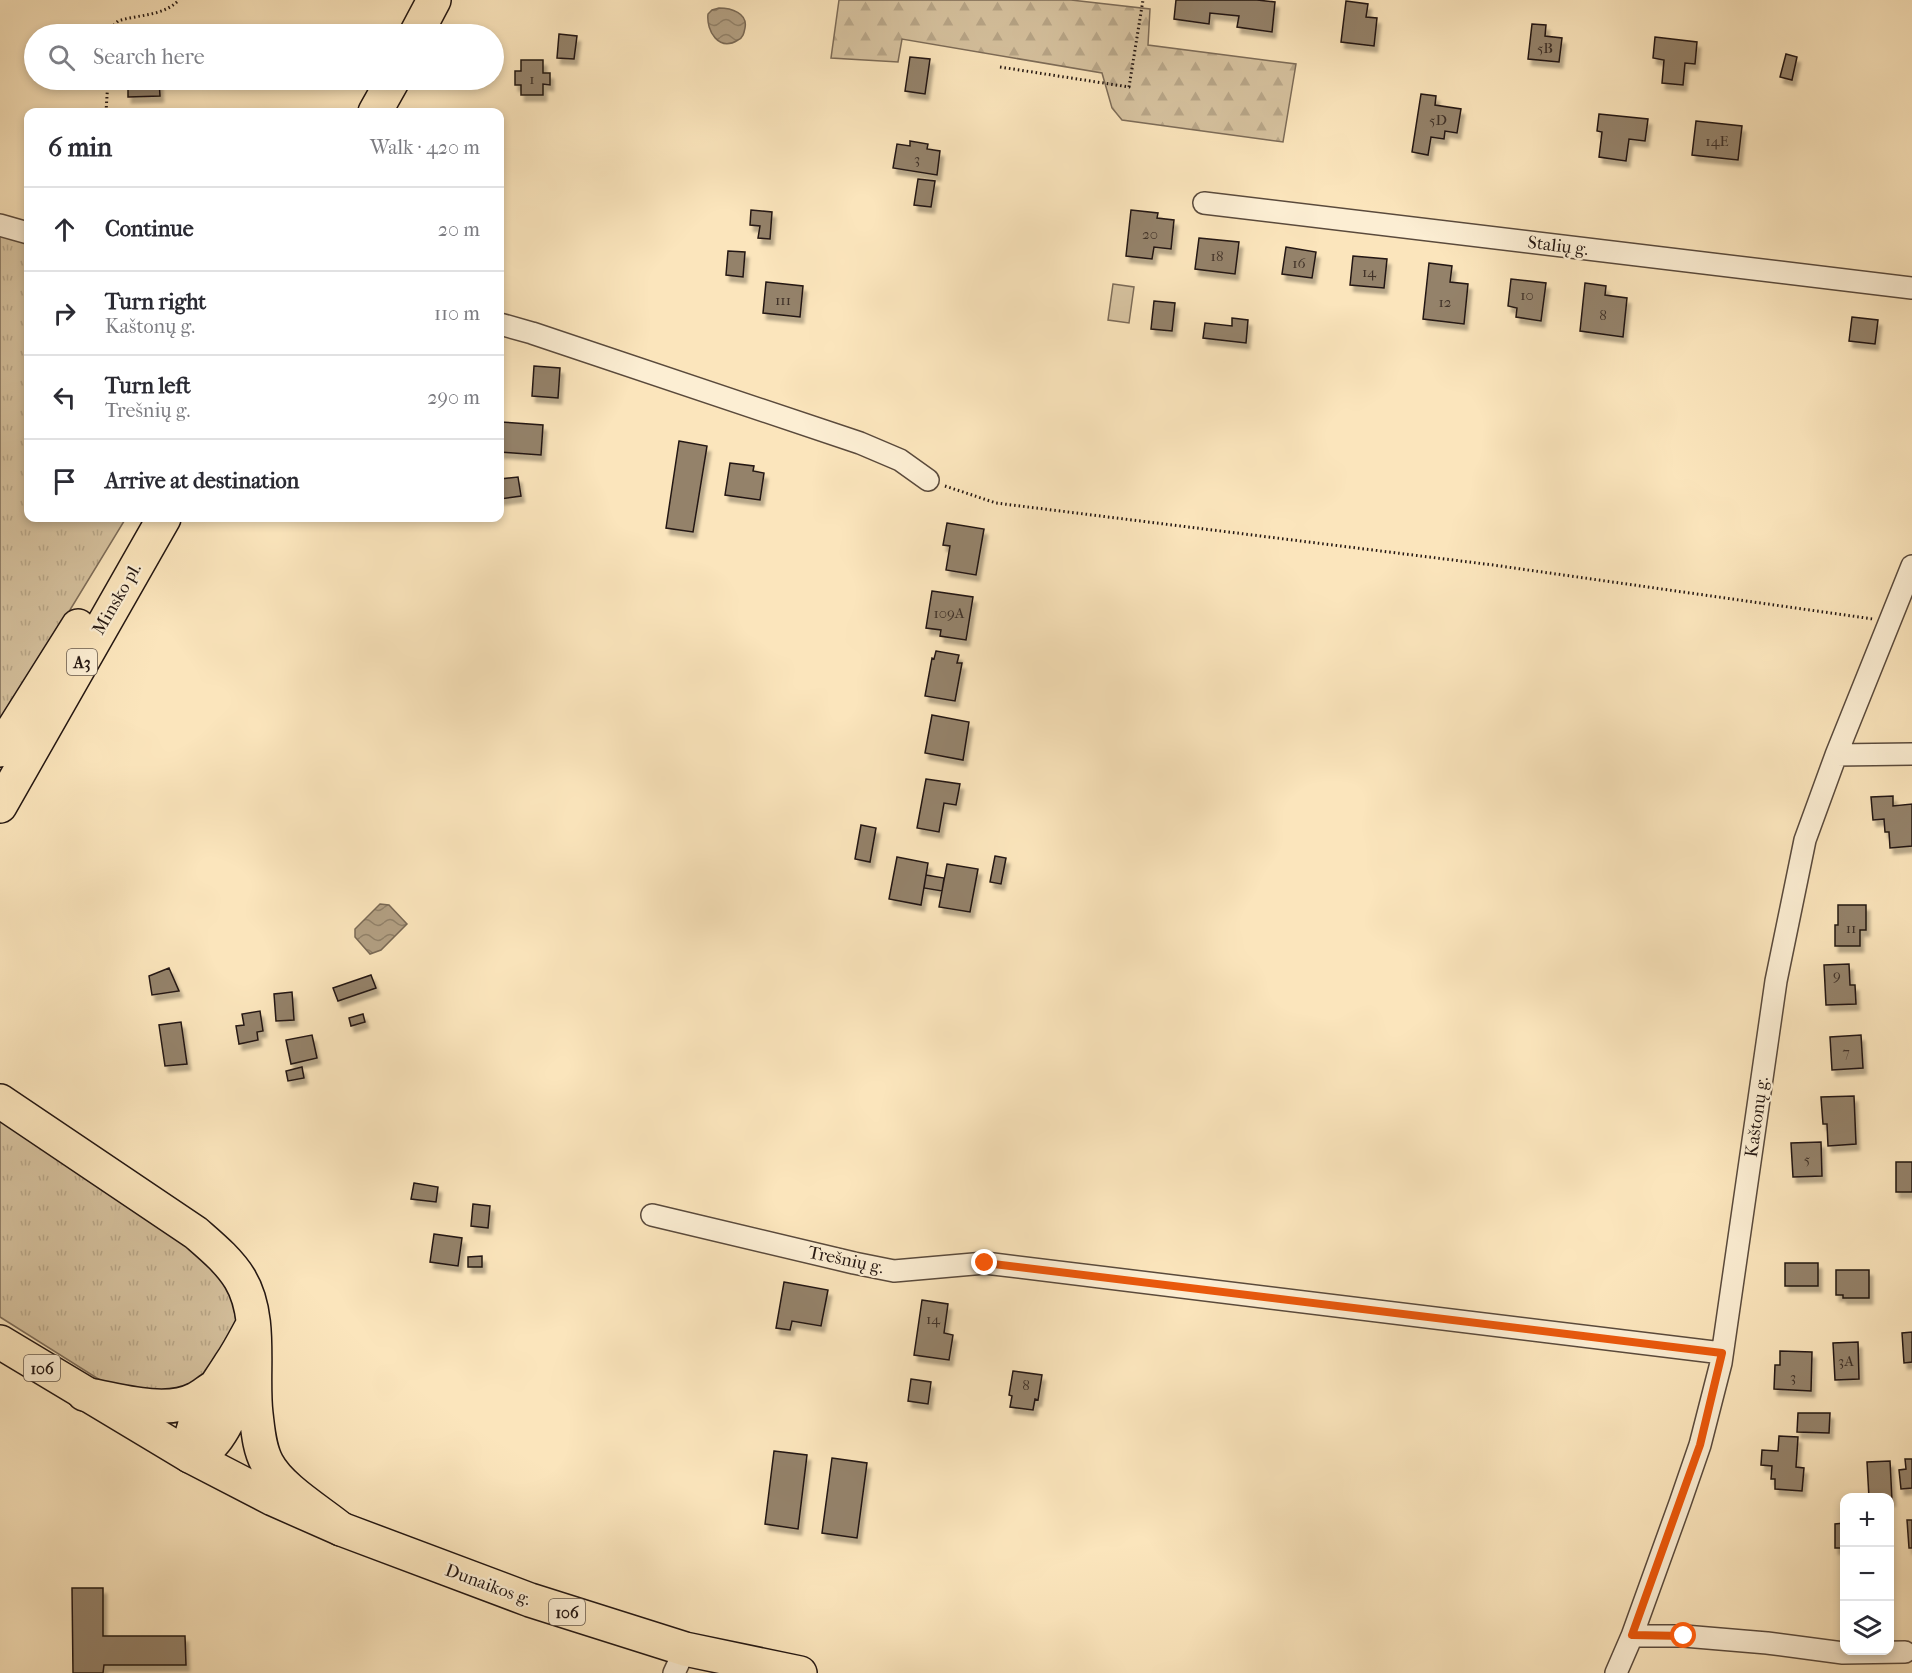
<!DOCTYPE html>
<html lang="en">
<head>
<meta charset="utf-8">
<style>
	:root { --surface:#fff; --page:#f2f2f3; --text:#2b2b33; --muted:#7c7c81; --line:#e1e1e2 }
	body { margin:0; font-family:"IM FELL French Canon",serif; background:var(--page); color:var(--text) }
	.controls { position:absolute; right:18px; bottom:18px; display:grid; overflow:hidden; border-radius:12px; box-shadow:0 3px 9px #0003 }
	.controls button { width:54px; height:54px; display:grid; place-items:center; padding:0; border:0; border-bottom:2px solid var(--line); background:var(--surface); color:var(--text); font:30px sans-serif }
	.stop { position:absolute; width:18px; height:18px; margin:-14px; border:4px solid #ea580c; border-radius:50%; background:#fff }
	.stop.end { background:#ea580c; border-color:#fff; box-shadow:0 2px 6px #0008 }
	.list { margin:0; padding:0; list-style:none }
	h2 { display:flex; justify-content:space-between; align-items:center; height:78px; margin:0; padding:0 24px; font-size:26px }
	h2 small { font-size:20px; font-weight:400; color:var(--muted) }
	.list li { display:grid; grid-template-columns:39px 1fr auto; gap:18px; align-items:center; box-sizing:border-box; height:84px; padding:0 24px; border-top:2px solid var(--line) }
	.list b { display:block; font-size:22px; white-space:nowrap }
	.list p { margin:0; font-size:20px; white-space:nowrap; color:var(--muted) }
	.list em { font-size:20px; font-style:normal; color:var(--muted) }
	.icon { flex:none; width:33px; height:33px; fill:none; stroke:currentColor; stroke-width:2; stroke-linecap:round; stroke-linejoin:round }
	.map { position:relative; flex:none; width:1912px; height:1673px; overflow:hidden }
	.search { position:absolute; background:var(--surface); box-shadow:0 3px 9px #0003; left:24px; top:24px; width:480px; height:66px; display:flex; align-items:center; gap:15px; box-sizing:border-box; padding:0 21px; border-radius:33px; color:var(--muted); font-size:22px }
	.panel { position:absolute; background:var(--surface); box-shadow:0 3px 9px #0003; left:24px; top:108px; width:480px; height:414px; border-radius:12px }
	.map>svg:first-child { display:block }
	.grass { fill:url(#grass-tufts); stroke:#7d6c58; stroke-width:1.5 }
	.forest { fill:url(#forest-firs); stroke:#7d6c58; stroke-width:1.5 }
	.pitch { fill:#d6c29f; stroke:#7d6c58; stroke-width:1.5 }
	.water { fill:url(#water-waves); stroke:#796955; stroke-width:1.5 }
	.building { fill:#94826a; stroke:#241712; stroke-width:1.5; filter:url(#shadow) }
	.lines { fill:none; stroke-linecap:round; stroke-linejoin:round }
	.street-casing { stroke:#5a4a3c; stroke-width:24 }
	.primary-casing { stroke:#241712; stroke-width:36 }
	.highway-casing { stroke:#241712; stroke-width:36 }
	.path { stroke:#241712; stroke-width:3; stroke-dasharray:1.5 3; stroke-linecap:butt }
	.street { stroke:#fceed3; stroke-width:21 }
	.primary { stroke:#fbe5bc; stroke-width:33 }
	.highway { stroke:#fbe5bc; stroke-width:33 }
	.route { stroke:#ea580c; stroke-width:8 }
	.labels { text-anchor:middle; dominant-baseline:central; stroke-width:4.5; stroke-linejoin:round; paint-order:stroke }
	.number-label { font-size:15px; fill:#403228 }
	.shield { fill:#fceed3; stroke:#65584c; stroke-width:1.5 }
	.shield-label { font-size:16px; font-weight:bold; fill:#241712 }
	.street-label { font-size:18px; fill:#241712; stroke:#fceed3 }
</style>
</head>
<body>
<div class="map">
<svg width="1912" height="1673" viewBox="0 0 1912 1673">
	<defs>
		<pattern id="grass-tufts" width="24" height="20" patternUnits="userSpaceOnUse" patternTransform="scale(1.5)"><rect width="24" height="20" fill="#d6c29f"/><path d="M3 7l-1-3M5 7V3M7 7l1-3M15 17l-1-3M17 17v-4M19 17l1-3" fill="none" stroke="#b8a688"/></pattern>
		<pattern id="forest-firs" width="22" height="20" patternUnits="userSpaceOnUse" patternTransform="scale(1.5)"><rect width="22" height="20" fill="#d6c29f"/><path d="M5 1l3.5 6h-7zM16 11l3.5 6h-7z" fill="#b8a688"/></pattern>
		<pattern id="water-waves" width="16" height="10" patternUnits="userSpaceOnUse" patternTransform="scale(1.5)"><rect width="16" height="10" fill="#b29f82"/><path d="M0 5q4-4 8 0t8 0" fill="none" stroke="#918169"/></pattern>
		<filter id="shadow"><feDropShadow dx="3.5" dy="6" stdDeviation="1.5" flood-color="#0004"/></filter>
	</defs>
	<rect width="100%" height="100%" fill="#fbe5bc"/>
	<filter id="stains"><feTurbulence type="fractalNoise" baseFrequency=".00333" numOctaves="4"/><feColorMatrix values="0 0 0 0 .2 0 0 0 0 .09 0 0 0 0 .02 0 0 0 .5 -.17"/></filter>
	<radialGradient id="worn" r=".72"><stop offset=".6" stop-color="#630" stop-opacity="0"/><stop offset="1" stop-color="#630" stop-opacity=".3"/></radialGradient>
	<!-- grass -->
	<path class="grass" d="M0,233L28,241V518H126L59,628L0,719Z
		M0,1117L187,1244L208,1264L227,1286L233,1303L236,1321L233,1346L180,1398L111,1387L0,1317Z"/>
	<!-- forest -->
	<path class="forest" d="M839,0H1071L1150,9L1148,45L1296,64L1283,142L1122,120L1112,108L1102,73L902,39L898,62L831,58Z"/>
	<!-- pitch -->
	<path class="pitch" d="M1113,284L1134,287L1129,323L1108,320Z"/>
	<!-- water -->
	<path class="water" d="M719,8C731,8 748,13 745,28C744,33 743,38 738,40C719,52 706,31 708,14L712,10Z
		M380,904L389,905L407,924L381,950L370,954L355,937V929Z"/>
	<!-- building -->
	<path class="building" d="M1176,0H1257L1275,2L1272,32L1237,27L1239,16L1210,13L1209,24L1174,19Z
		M1346,1L1368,4L1366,17L1377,18L1374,46L1341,42Z
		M1532,24L1546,25L1545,36L1562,38L1559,62L1528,59Z
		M559,34L577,36L574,59L557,58Z
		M1655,37L1697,42L1695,64L1685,63L1683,85L1662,83L1664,60L1653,58Z
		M1786,54L1797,57L1792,80L1780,77Z
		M910,57L930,59L925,94L905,91Z
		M521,60H543V73H550V85L543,84V95H521V85H515V71H521Z
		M128,80H159L160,96L128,97Z
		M1421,94L1436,96L1435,105L1461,109L1457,133L1445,131L1444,139L1431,137L1428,155L1412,152Z
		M1599,114L1648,119L1645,141L1629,139L1626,161L1599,157L1602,132L1597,131Z
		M1696,121L1742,126L1738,160L1692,155Z
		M910,141L928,144L927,149L940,151L937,175L893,168L897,144L910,146Z
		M918,179L935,181L931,207L914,205Z
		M751,210L772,212L770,239L758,238L760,226L750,225Z
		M1131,210L1158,213L1157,218L1174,220L1171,249L1154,247L1152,259L1126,256Z
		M1199,238L1239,242L1235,274L1195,269Z
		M1286,247L1316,252L1312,278L1282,274Z
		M728,251L745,252L743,277L726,275Z
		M1353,256L1387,259L1384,288L1350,285Z
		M1429,263L1452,266L1450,282L1468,284L1464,324L1423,319Z
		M1511,279L1546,283L1541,321L1516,317L1517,308L1508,306Z
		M766,282L803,286L800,317L763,313Z
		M1585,283L1606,286L1605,295L1627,298L1623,337L1580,331Z
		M1154,301L1175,303L1172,331L1151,329Z
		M1852,317L1878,320L1875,344L1849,341Z
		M1232,318L1248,320L1246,343L1203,338L1205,323L1232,326Z
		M534,366L560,368L558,398L532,396Z
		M501,422L543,425L541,455L500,452Z
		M679,441L707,446L693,532L666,528Z
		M730,463L754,466L753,471L764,473L760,500L725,495Z
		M518,477L521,496L500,499V479Z
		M947,523L984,529L976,575L946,570L950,546L943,545Z
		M932,591L973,597L966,640L940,636L941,630L926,628Z
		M936,651L959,655L957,663H962L955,701L925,696L932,658L934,659Z
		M932,715L969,722L963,760L925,753Z
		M926,779L960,784L956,805L944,803L939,832L917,828Z
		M1893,796V806L1912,804V846L1890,848L1889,832H1885L1884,819L1873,820L1871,797Z
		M861,825L876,828L870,862L855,859Z
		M995,856L1006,858L1001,884L990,882Z
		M897,857L928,863L921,905L889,899Z
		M947,864L978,869L970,912L939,907Z
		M926,875L944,878L942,891L924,888Z
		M1838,905H1866V930H1860V946H1835V925H1838Z
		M1849,964L1850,985H1855L1856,1004L1826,1005L1824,965Z
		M169,968L179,991L152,995L149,976Z
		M371,975L376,988L338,1001L333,988Z
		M292,992L294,1020L276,1021L274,994Z
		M260,1011L263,1031L257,1032L258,1040L239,1044L236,1026L244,1025L242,1014Z
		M363,1014L365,1022L351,1026L349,1018Z
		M181,1022L187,1064L165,1066L159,1025Z
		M312,1035L317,1058L291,1064L286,1040Z
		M1861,1035L1863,1068L1832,1070L1830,1037Z
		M302,1067L304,1078L288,1081L286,1071Z
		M1854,1096L1856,1144L1828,1146L1827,1124H1823L1821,1097Z
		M1821,1142L1822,1176L1793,1177L1791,1143Z
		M1896,1162H1912V1192H1896Z
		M414,1183L438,1187L436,1202L411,1199Z
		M473,1204L490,1206L488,1228L471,1226Z
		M434,1234L462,1238L458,1266L430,1262Z
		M482,1256V1267H468V1257Z
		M1785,1263H1818V1286H1785Z
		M1836,1270H1869V1298H1843V1295H1836Z
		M784,1282L828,1290L821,1326L792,1321L790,1330L776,1328Z
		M922,1300L948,1304L944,1333L953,1335L949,1360L914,1355Z
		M1912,1332V1362L1904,1363L1902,1333Z
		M1858,1342L1859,1379L1835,1380L1833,1343Z
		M1780,1351L1812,1352L1811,1391L1774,1389L1775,1365H1780Z
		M1013,1371L1042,1375L1038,1400L1035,1399L1033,1410L1010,1407L1012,1396L1009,1395Z
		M911,1379L931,1382L928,1404L908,1401Z
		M1798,1413H1830L1829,1433L1797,1432Z
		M1779,1436L1798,1437L1796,1467L1804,1468L1802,1491L1775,1489V1479H1771L1772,1466L1761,1465L1762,1450L1778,1451Z
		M774,1451L807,1455L798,1529L765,1524Z
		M832,1458L867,1463L857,1538L822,1533Z
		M1905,1459H1912V1488L1901,1489L1899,1470L1906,1469Z
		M1890,1461L1892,1500H1890V1498H1869L1867,1462Z
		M1907,1520H1912V1548H1909Z
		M1844,1523V1548H1835V1524Z
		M72,1588H103V1636H185L186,1665H104L103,1673H73Z"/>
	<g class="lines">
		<defs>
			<path id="street" d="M1204,203L1912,288
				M0,225L28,233
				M500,324L532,333L860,443L900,460L928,480
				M1836,755L1912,754
				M652,1215L854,1263L894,1271L985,1263L1722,1353
				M1632,1636H1684L1767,1643L1843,1653L1905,1652
				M674,1673L685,1649
				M1616,1673L1632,1636L1680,1503L1700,1445L1721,1363L1776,981L1805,840L1836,755L1912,566"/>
			<path id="primary" d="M0,1342L190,1456L273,1499L341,1529L530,1600L685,1649L800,1673"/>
			<path id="highway" d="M416,34L434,0
				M375,112L393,80
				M0,750L78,626
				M0,806L164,518
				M0,1101L196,1233C212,1247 229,1261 240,1279C263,1317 251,1372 256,1414C258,1430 259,1448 267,1463C280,1488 319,1511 341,1529
				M249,1368C239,1392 226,1437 204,1451C200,1453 195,1455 190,1456C188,1420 212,1393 230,1364C239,1351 246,1337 253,1324
				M84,1394C116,1400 166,1415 196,1399C203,1395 209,1390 216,1386"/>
		</defs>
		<!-- street casing -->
		<use href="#street" class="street-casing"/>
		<!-- primary casing -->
		<use href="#primary" class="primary-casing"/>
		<!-- highway casing -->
		<use href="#highway" class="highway-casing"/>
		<!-- path -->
		<path class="path" d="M112,34L113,26L118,21C139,14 162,17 179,0
			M1000,67L1129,87L1143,0
			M106,112L108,80
			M945,486L996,503L1493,565L1873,619"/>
		<!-- street -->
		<use href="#street" class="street"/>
		<!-- primary -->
		<use href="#primary" class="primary"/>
		<!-- highway -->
		<use href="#highway" class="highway"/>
	</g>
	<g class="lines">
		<!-- route -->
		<path class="route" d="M985,1263L1722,1353L1700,1445L1632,1635L1684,1636"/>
	</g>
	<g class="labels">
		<!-- number labels -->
		<g class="number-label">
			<text x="1545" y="48">5B</text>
			<text x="532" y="79">1</text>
			<text x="1438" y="120">5D</text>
			<text x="1717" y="141">14E</text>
			<text x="917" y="159">3</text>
			<text x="1150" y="234">20</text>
			<text x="1217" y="256">18</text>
			<text x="1299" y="263">16</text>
			<text x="1369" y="272">14</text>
			<text x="1527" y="295">10</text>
			<text x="783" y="300">111</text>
			<text x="1445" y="302">12</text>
			<text x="1603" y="315">8</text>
			<text x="949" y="613">109A</text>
			<text x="1851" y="928">11</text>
			<text x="1837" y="975">9</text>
			<text x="1846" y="1052">7</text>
			<text x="1807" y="1159">5</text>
			<text x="933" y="1319">14</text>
			<text x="1846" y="1361">3A</text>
			<text x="1793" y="1377">3</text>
			<text x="1026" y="1385">8</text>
		</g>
		<!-- shield labels -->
		<g class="shield">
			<rect x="67" y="649" width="30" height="26" rx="4.5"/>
			<rect x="24" y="1355" width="36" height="26" rx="4.5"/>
			<rect x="549" y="1599" width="36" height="26" rx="4.5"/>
		</g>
		<g class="shield-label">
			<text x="82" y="662">A3</text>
			<text x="42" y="1368">106</text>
			<text x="567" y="1612">106</text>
		</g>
		<!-- street labels -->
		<g class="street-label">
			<text transform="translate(1558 246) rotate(7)">Stalių g.</text>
			<text transform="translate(117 599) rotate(-60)">Minsko pl.</text>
			<text transform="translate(1757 1117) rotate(-82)">Kaštonų g.</text>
			<text transform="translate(846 1260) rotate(12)">Trešnių g.</text>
			<text transform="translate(488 1585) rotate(20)">Dunaikos g.</text>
		</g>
	</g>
	<rect width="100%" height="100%" filter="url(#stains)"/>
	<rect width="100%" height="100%" fill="url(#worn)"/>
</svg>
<div class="controls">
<button>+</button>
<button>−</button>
<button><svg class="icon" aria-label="layers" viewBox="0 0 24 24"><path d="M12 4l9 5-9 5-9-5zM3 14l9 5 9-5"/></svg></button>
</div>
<div class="stop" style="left:1684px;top:1636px"></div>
<div class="stop end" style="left:985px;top:1263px"></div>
<div class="search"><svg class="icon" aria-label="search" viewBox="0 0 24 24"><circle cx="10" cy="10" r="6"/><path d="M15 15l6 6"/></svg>Search here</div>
<section class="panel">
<h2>6 min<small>Walk · 420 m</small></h2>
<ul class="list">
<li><svg class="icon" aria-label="ahead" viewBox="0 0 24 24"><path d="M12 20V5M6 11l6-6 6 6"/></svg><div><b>Continue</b></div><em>20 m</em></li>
<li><svg class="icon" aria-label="right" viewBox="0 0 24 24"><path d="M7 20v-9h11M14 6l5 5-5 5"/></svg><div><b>Turn right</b><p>Kaštonų g.</p></div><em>110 m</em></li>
<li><svg class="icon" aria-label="left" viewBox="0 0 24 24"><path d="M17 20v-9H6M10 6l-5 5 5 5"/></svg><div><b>Turn left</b><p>Trešnių g.</p></div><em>290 m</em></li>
<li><svg class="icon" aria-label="arrive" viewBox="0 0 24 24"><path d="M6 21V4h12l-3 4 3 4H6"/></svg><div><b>Arrive at destination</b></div></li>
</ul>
</section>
</div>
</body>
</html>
